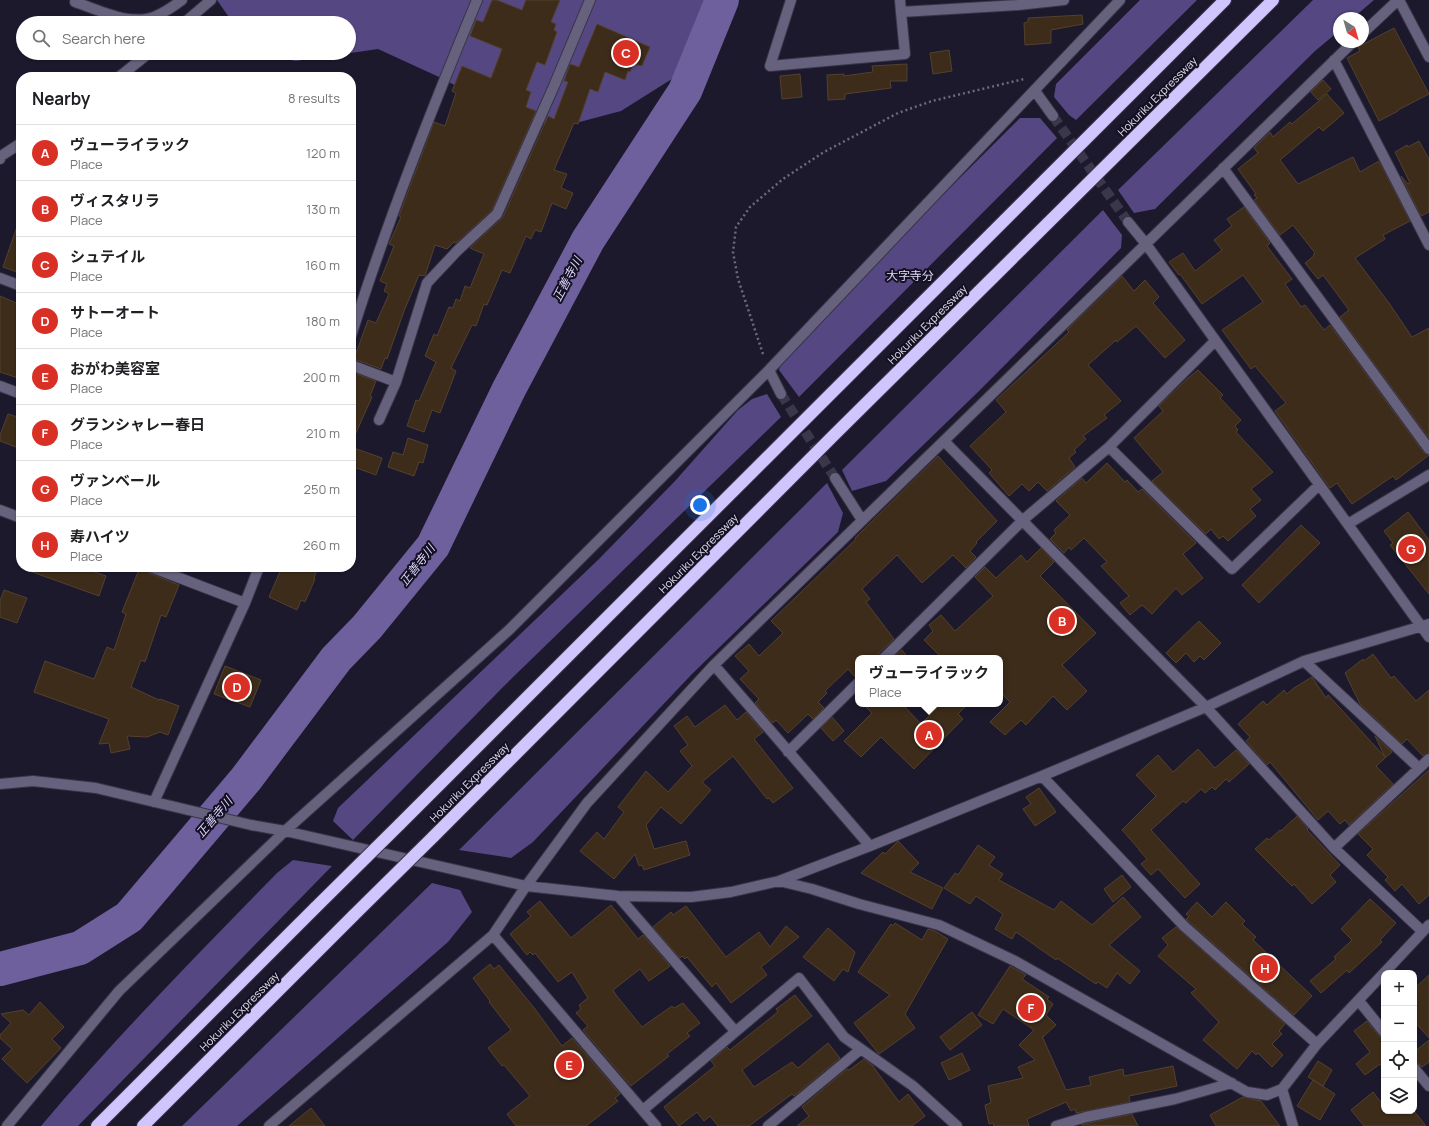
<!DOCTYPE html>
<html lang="en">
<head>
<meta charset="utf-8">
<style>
	:root { --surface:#fff; --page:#f6f6f6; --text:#202124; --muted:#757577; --line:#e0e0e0; --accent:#d93025 }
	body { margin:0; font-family:Manrope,"Noto Sans JP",sans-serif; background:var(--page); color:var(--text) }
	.controls { position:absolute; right:12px; bottom:12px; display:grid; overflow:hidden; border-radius:8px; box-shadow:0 1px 3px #0004 }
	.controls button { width:36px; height:36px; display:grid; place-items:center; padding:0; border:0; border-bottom:1px solid var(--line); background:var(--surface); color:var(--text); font:20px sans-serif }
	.compass { position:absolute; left:1333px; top:12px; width:36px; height:36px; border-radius:50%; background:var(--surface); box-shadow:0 1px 3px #0004; rotate:143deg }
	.you { position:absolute; left:700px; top:505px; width:14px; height:14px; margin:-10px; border:3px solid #fff; border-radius:50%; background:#1a73e8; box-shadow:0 0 0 6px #1a73e833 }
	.badge { display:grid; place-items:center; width:26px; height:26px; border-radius:50%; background:var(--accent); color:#fff; font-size:13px; font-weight:700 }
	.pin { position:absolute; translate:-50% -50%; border:2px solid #fff; box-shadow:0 1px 4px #0006 }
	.popup { position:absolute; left:855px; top:655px; width:148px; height:52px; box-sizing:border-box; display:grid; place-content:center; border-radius:8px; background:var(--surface); filter:drop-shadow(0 1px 3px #0005); font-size:13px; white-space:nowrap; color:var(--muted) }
	.popup b { font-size:15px; color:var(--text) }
	.popup::after { content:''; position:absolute; left:50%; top:100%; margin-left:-8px; border:8px solid transparent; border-top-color:var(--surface) }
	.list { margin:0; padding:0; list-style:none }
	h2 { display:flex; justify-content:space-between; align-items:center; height:52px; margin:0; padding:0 16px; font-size:17px }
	h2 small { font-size:13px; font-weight:400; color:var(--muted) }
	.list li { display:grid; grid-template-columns:26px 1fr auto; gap:12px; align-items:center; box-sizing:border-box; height:56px; padding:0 16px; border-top:1px solid var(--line) }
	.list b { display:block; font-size:15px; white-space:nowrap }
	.list p { margin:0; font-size:13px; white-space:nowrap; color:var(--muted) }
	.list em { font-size:13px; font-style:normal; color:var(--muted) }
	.icon { flex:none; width:22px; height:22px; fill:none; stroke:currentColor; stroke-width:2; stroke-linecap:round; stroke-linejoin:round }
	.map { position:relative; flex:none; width:1429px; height:1126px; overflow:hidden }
	.search { position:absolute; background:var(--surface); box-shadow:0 1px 3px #0004; left:16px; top:16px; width:340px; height:44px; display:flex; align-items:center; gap:10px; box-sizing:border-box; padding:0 14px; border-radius:22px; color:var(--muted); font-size:15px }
	.panel { position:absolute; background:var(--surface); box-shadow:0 1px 3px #0004; left:16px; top:72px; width:340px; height:500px; border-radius:16px }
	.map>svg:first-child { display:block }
	.forest { fill:#554782 }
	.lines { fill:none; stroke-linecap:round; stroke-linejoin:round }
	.river { stroke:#6e5f9d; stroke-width:34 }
	.building { fill:#3d2c1a; stroke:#53412e }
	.minor-tunnel { stroke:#3a374a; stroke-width:10; stroke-dasharray:10 5; stroke-linecap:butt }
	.minor-casing { stroke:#383548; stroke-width:12 }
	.highway-casing { stroke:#383548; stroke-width:14 }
	.path { stroke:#6d6a7c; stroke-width:2.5; stroke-dasharray:2 3; stroke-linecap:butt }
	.minor { stroke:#66617d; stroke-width:10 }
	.highway { stroke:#d0c5fc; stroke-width:12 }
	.highway-bridge-casing { stroke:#383548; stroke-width:14; stroke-linecap:butt }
	.highway-bridge { stroke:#d0c5fc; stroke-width:12 }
	.labels { text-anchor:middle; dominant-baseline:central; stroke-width:4; stroke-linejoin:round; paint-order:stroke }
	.street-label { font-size:11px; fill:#e0deec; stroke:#141023 }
	.neighbourhood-label { font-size:12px; fill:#e1dcf9; stroke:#141023 }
	.water-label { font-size:12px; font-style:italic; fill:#ddd6fb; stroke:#141023 }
</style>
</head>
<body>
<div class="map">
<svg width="1429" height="1126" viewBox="0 0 1429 1126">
	<rect width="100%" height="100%" fill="#1d192d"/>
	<!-- forest -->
	<path class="forest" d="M217,0H732L718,28L675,77L621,111L557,128L503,110L439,77L378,49L296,61L256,54L255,53H349V23H233Z
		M1140,0H1197L1076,120L1069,115L1054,97L1056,84Z
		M1313,0H1374L1353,18H1339V31L1315,51L1155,209L1134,213L1118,190Z
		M1020,118H1040L1057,138L799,397L779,370L783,354Z
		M1103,210L1122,235L1121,248L979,391L886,481L852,491L842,470Z
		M767,394L781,417L504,686L353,840L333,821L338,808L599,559L675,481L738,410L752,399Z
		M827,483L843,513L838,532L692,674L533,842L511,858L459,850Z
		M293,860L332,866L78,1126H41C115,1038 196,956 277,873Z
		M432,883L460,890L472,912L448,942L237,1126H182Z"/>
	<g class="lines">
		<!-- river -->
		<path class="river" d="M0,969L80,948L129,917L246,779L336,659L367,627L433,546L509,389L588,240L685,91L722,0"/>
	</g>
	<!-- building -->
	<path class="building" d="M492,0H497L522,10L526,0H560L551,22L556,24L554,30L557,32L545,65L537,62L526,90L531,92L526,107L536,111L492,210L456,243L454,242L447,249L435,245L425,276L419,275L404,311L387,359L385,358L381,369L354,359L368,320L376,323L389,294L384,291L387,284L380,281L394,246L389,244L401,217L399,216L434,122L445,126L456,93L452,91L462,66L491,78L502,49L470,36L476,20L483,22Z
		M1082,15L1083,24L1051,30V43L1025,45L1024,23L1028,22V18Z
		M597,24L650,47L642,66L633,64L630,72L628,71L625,80L605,72L598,92L590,89L578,124L574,123L554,170L567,174L561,188L573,193L566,209L552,203L541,232L535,230L531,239L526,236L510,273L502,270L487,305L484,304L476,326L472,325L451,368L456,371L440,413L432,410L424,432L407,426L416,400L419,401L436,362L425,356L434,334L437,336L449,307L453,308L456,299L460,301L465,286L470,288L484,254L470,248L503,217L548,116L554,119L568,82L564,81L570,64L579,67Z
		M1394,28L1429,94L1398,110V111L1379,121L1347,58L1360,51L1358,47Z
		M949,50L952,71L933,74L930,53Z
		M907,64V81H890L891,88L845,94V99L828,100L827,75L844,74V76L873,72L872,66Z
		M800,74L802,97L782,99L780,76Z
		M1323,80L1331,89L1318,100L1311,92Z
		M1327,94L1344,113L1323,131L1319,127L1280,160L1298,184L1353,157L1360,172L1379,161L1410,221L1383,235L1385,239L1355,258L1389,303L1412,337L1429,328V438L1340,317L1349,310L1323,275L1318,279L1305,263L1314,256L1313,255L1315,253L1293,225L1280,235L1254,200L1257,198L1254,195L1256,194L1238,169L1258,153L1254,148L1270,132L1273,137L1290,122L1292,124Z
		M1419,141L1429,159V212L1421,216L1401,176L1408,184L1410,183L1395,152L1407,145L1408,147Z
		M1244,207L1270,243L1267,246L1292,279L1285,284L1301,307L1305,305L1324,330L1330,325L1424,453L1429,455L1396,480L1393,476L1352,504L1337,483L1330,488L1275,411L1286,403L1255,366L1251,369L1222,330L1263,302L1243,275L1202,304L1180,274L1179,275L1169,262L1183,253L1195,271L1222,250L1214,240L1232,226L1227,219Z
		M19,221H21V261L17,272L3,267Z
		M1122,276L1134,291L1145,280L1159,297L1153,303L1185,340L1165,358L1136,326L1117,342L1116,340L1088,365L1121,401L1104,415L1107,418L1083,436L1086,439L1074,450L1076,452L1069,458L1075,467L1047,491L1038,482L1029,491L1022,484L1009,496L989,473L992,470L970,446L1006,412L996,400L1069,332L1067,330Z
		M0,296L21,305V379L0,372Z
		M1198,370L1223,395L1220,398L1241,420L1235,426L1238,430L1236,432L1273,472L1251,489L1261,500L1250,509L1256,516L1228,541L1223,536L1219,539L1211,529L1206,534L1152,481L1163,472L1134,438L1163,411L1159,406L1188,378Z
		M351,372L376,381L370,396L372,397L351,444Z
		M8,414L21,418V449L0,441V435Z
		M408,438L428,445L423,463L419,462L414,476L388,467L393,452L403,455Z
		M351,447L382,458L376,475L351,466Z
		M938,456L997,521L976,542L977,543L970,551L976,557L966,568L953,555L922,583L897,555L862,589L870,599L866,602L894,639L879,653L878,658H858V677H855L848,669L825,691L827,693L818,702L824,708L813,719L808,714L788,733L776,720L773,723L755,703L759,699L740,679L749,671L735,656L749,644L759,656L783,633L771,621L856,539L855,538Z
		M1107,463L1125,482L1127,480L1138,492L1142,489L1196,543L1183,554L1203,578L1182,595L1176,588L1152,614L1142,605L1130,615L1120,603L1129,596L1101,566L1107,562L1084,538L1071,550L1069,547L1064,553L1050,539L1056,533L1054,530L1070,515L1056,501L1082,478L1086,483Z
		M1408,512L1429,540V594L1390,545L1393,543L1384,531Z
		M1301,525L1320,543L1259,603L1242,585Z
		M1041,548L1054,562L1040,576L1096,633L1062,665L1087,691L1067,710L1053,696L1026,725L1021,720L1005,735L990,722L1010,702L1000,692V658H942L924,640L933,631L929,625L941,615L955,631L993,596L975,577L985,567L996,578L1021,555L1027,562Z
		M24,567H81L106,576L99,596L24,569Z
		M140,567H145L146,571L149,573L179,585L166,617L161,615L145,662L141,660L131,687L159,700L160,699L179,706L168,735L160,732L147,737L127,736L130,749L111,753L109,743L99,744L109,719L34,692L45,661L94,679L107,647L114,650L126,614L122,612Z
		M169,567H186L183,572Z
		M282,567H318L314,578L315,579L305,602L301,600L297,610L269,597Z
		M4,590L27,598L17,623L0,617V601Z
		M1199,621L1221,643L1204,660L1200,656L1194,662L1186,653L1176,663L1166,653Z
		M902,650L908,658H893Z
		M1373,654L1391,678L1394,676L1416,701L1429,690V753L1423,756L1407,739L1402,744L1360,704L1345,673L1363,659L1364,661Z
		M225,666L261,680L250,707L214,694Z
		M1312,677L1326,698L1328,695L1385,757L1375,736L1392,752L1376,766L1393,784L1349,825L1345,820L1340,824L1328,811L1318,820L1270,762L1267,765L1246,741L1250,737L1238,724L1263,701L1267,705L1284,690L1287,694L1294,688Z
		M863,704H902L921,724L941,704H968L958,714L963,719L914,769L881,737L861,757L844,741L872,713Z
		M725,705L737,720L746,712L763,732L754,739L793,788L773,803L769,798L767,799L733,756L702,782L711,790L681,824L661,807L646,825L654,849L686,841L690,855L644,870L642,865L639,866L635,854L614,879L580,851L597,832L604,839L624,812L618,807L646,771L668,792L692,766L680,751L688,745L674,726L687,716L695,727Z
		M832,717L844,731L833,741L821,728Z
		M1198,749L1215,768L1236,750L1249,764L1229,782L1226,779L1215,790L1212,787L1205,793L1201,789L1186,803L1183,801L1151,830L1200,884L1185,898L1158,869L1151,875L1141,864L1147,859L1139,850V849L1122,830L1156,796L1136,775L1158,755L1173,772Z
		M1429,770V895L1419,904L1402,884L1395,891L1385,880L1388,877L1367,855L1373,849L1358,834Z
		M1039,788L1056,812L1035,826L1023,809L1031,804L1026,797Z
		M1297,816L1308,829L1307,830L1340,865L1330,875L1336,882L1312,904L1294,884L1292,886L1255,849L1267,838L1269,840L1280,830L1281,831Z
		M898,841L919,863L910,872L943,888L932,909L861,873L883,852L885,854Z
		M978,845L995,857L989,865L1003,874L999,880L1054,910L1061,901L1092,925L1123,897L1141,917L1109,945L1140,971L1130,984L1117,973L1107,988L1098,982L1096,984L1057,958L1056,960L1016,932L1012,939L995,929L1003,914L976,896L970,904L944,888L955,873L958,875Z
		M1122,875L1131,887L1113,902L1104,889Z
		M1370,899L1396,923L1380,940L1382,942L1349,973L1347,970L1321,993L1310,981L1336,959L1334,957L1352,940L1341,929Z
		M540,901L571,938L611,905L638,939L643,935L670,966L649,981L640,969L613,990L616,995L642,1027L672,1006L674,1008L683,1003L700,1023L687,1033L690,1036L667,1054L669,1056L631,1086L583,1030L588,1026L576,1013L581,1009L579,1005L588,998L572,972L558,982L535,953L533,955L530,952L527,955L510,934L531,916L527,912Z
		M1197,902L1212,917L1226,902L1245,921L1242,924L1256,937L1253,940L1312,996L1294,1015L1186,919L1189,917L1186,914Z
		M686,906L726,957L759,932L770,947L786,926L799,937L761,967L767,975L731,1003L716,983L712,987L687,957L685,959L682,956L680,958L653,927L671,912L673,915Z
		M895,923L922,940L928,929L935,931L948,939L905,1014L915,1028L879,1054L854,1023L890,995L858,972L891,924L893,926Z
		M1176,927L1285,1024L1279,1031L1282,1034L1272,1044L1283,1055L1272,1067L1258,1053L1256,1055L1252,1051L1237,1069L1203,1040L1219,1022L1191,993L1196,989L1158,956L1168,945L1162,938Z
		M828,928L855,952L848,972L843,969L834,981L803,957Z
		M490,964L494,969L499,965L535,1009L562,1046L572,1038L620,1094L615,1098L618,1101L586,1126H516L507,1114L530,1096L504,1065L502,1066L488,1048L511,1030L489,1002L490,1001L473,978Z
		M1010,966L1026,975L1022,979L1049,997L1047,999L1053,1004L1046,1015L1056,1025L1043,1037L1042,1036L1066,1090L1091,1085L1089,1077L1123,1069L1124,1076L1173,1066L1177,1086L1129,1096L1130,1102L1076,1113L1075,1109L1071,1111L1066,1102L1027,1119L1029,1126H994L993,1123L989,1124L985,1105L991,1103L988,1086L1023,1078L1018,1067L1035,1060L1019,1045L1034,1030L1003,1009L993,1024L978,1015Z
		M1429,975V1038L1414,1021V989Z
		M795,995L812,1016L742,1070L754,1087L792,1062L798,1068L828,1043L840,1058L794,1096L792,1094L749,1126H718L710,1116L704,1121L697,1112L679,1126L664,1107L715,1066L711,1061L727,1047L730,1050L778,1012L776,1009Z
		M40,1002L64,1027L52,1039L61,1048L27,1083L2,1059L12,1049L0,1038V1035L11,1023L1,1014L23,1010L29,1015Z
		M972,1012L982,1025L950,1050L940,1037Z
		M1367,1021L1379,1036L1384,1039V1069L1380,1064L1365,1075L1356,1064L1370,1052L1354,1031Z
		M1429,1040V1062L1422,1067L1419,1064L1414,1062V1052Z
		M962,1053L970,1070L949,1080L941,1063Z
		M864,1059L872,1065L899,1102L908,1094L925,1116L912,1126H797L809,1116L802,1107L847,1069L849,1070Z
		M1318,1061L1332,1070L1323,1086L1308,1077Z
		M1313,1080L1335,1094L1320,1120L1297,1106Z
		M1373,1092L1384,1106V1111H1414L1426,1126H1364L1351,1110Z
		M1243,1097L1261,1101L1280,1126H1216L1210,1115Z
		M311,1108L325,1126H289Z
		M1132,1114L1138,1126L1081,1125L1088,1123Z"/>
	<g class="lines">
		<!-- minor-tunnel -->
		<path class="minor-tunnel" d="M1053,116L1128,222
			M781,394L835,478"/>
		<defs>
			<path id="minor" d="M791,0L770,66L905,54L901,12L1018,5L1064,0
				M900,0L901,12
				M1399,0L1429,57
				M75,2C99,10 130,27 156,16C165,12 174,6 182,0
				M184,23L211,0
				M1363,33L1398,0
				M1334,60L1429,245
				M119,77L149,53
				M1035,91L1053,116
				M0,159L1,156L21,143
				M1223,168L1429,449
				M1128,222L1146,244L1429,637
				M0,278L21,286
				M351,336C387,222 431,111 477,0
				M351,365L396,382
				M769,370L781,394
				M0,386L21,394
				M379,420L396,382L427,283L458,250L497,214L554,86L590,0
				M944,441L1206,707L1334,848L1422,931
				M1109,447L1232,569L1319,485
				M835,478L862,520
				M0,510L21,518
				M1348,524L1429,475
				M151,567L245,603
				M884,658L1023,520L1109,447L1215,341
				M1304,661L1419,768
				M714,665L870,846
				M788,752L858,683
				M1042,776L1184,926L1317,1044
				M0,784L33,781L96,788L251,825L285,831L526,886L618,896L691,897L731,892L779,881L870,846L1042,776L1206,707L1304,661L1429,624
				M154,802L245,603L259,567
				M1334,848L1429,759
				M779,881L812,889L859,904L939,925L1015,961L1247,1092L1267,1095L1282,1089L1317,1044L1384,973
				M618,896L735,1031
				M493,935L656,1126
				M1384,973L1429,925
				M1359,1001L1384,1032
				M1414,1068L1429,1086
				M1282,1089L1293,1126
				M643,1110L799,978L844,1037L913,1086L957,1126
				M7,1126L119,991L285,831L509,630L769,370L1120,0
				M269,1126L493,935L526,886L587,803L714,665L1353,42
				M768,1126L861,1049
				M1056,1126L1086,1117L1175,1099L1232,1083"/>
			<path id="highway" d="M399,825L1225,0
				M433,837L832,437L1273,0
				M97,1126L316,907
				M143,1126L354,915"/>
		</defs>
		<!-- minor casing -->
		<use href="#minor" class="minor-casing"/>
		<!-- highway casing -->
		<use href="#highway" class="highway-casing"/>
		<!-- path -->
		<path class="path" d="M763,354L738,279L733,252L736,227L750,207L783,179L824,152L898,113L932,101L1024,79"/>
		<!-- minor -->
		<use href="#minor" class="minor"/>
		<!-- highway -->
		<use href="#highway" class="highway"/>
		<defs>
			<path id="highway-bridge" d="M316,907L399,825
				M354,915L433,837"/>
		</defs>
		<!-- highway-bridge casing -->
		<use href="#highway-bridge" class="highway-bridge-casing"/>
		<!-- highway-bridge -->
		<use href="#highway-bridge" class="highway-bridge"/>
	</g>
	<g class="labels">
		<!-- street labels -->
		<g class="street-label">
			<text transform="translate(1157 96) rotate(-45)">Hokuriku Expressway</text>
			<text transform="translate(927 324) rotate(-45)">Hokuriku Expressway</text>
			<text transform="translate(698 553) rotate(-45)">Hokuriku Expressway</text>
			<text transform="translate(469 782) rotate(-45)">Hokuriku Expressway</text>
			<text transform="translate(239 1011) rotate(-45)">Hokuriku Expressway</text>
		</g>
		<!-- neighbourhood labels -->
		<g class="neighbourhood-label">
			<text x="910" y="275">大字寺分</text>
		</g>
		<!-- water labels -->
		<g class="water-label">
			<text transform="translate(567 279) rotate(-62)">正善寺川</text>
			<text transform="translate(417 565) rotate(-52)">正善寺川</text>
			<text transform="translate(214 817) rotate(-50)">正善寺川</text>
		</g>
	</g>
</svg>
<div class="controls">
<button>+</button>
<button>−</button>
<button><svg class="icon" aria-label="locate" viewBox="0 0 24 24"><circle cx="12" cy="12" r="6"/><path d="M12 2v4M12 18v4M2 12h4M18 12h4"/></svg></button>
<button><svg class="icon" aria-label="layers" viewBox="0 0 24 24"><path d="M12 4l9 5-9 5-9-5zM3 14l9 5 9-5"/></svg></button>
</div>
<svg class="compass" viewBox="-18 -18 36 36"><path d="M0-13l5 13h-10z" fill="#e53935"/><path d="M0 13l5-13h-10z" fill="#757577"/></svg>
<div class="you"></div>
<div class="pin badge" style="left:929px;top:735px">A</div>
<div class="popup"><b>ヴューライラック</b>Place</div>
<div class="pin badge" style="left:1062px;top:621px">B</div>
<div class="pin badge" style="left:626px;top:53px">C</div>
<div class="pin badge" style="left:237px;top:687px">D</div>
<div class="pin badge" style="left:569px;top:1065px">E</div>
<div class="pin badge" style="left:1031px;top:1008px">F</div>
<div class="pin badge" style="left:1411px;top:549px">G</div>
<div class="pin badge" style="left:1265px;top:968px">H</div>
<div class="search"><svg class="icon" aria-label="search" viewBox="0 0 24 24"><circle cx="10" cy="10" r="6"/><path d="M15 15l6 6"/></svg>Search here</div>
<section class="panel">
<h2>Nearby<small>8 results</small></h2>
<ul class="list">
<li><span class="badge">A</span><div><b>ヴューライラック</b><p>Place</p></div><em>120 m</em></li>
<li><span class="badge">B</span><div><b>ヴィスタリラ</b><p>Place</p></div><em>130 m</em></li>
<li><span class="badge">C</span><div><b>シュテイル</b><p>Place</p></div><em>160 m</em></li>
<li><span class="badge">D</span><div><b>サトーオート</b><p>Place</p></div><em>180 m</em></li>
<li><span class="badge">E</span><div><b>おがわ美容室</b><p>Place</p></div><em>200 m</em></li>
<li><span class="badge">F</span><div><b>グランシャレー春日</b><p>Place</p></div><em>210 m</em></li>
<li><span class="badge">G</span><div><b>ヴァンベール</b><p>Place</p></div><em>250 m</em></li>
<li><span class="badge">H</span><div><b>寿ハイツ</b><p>Place</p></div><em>260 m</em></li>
</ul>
</section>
</div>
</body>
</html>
